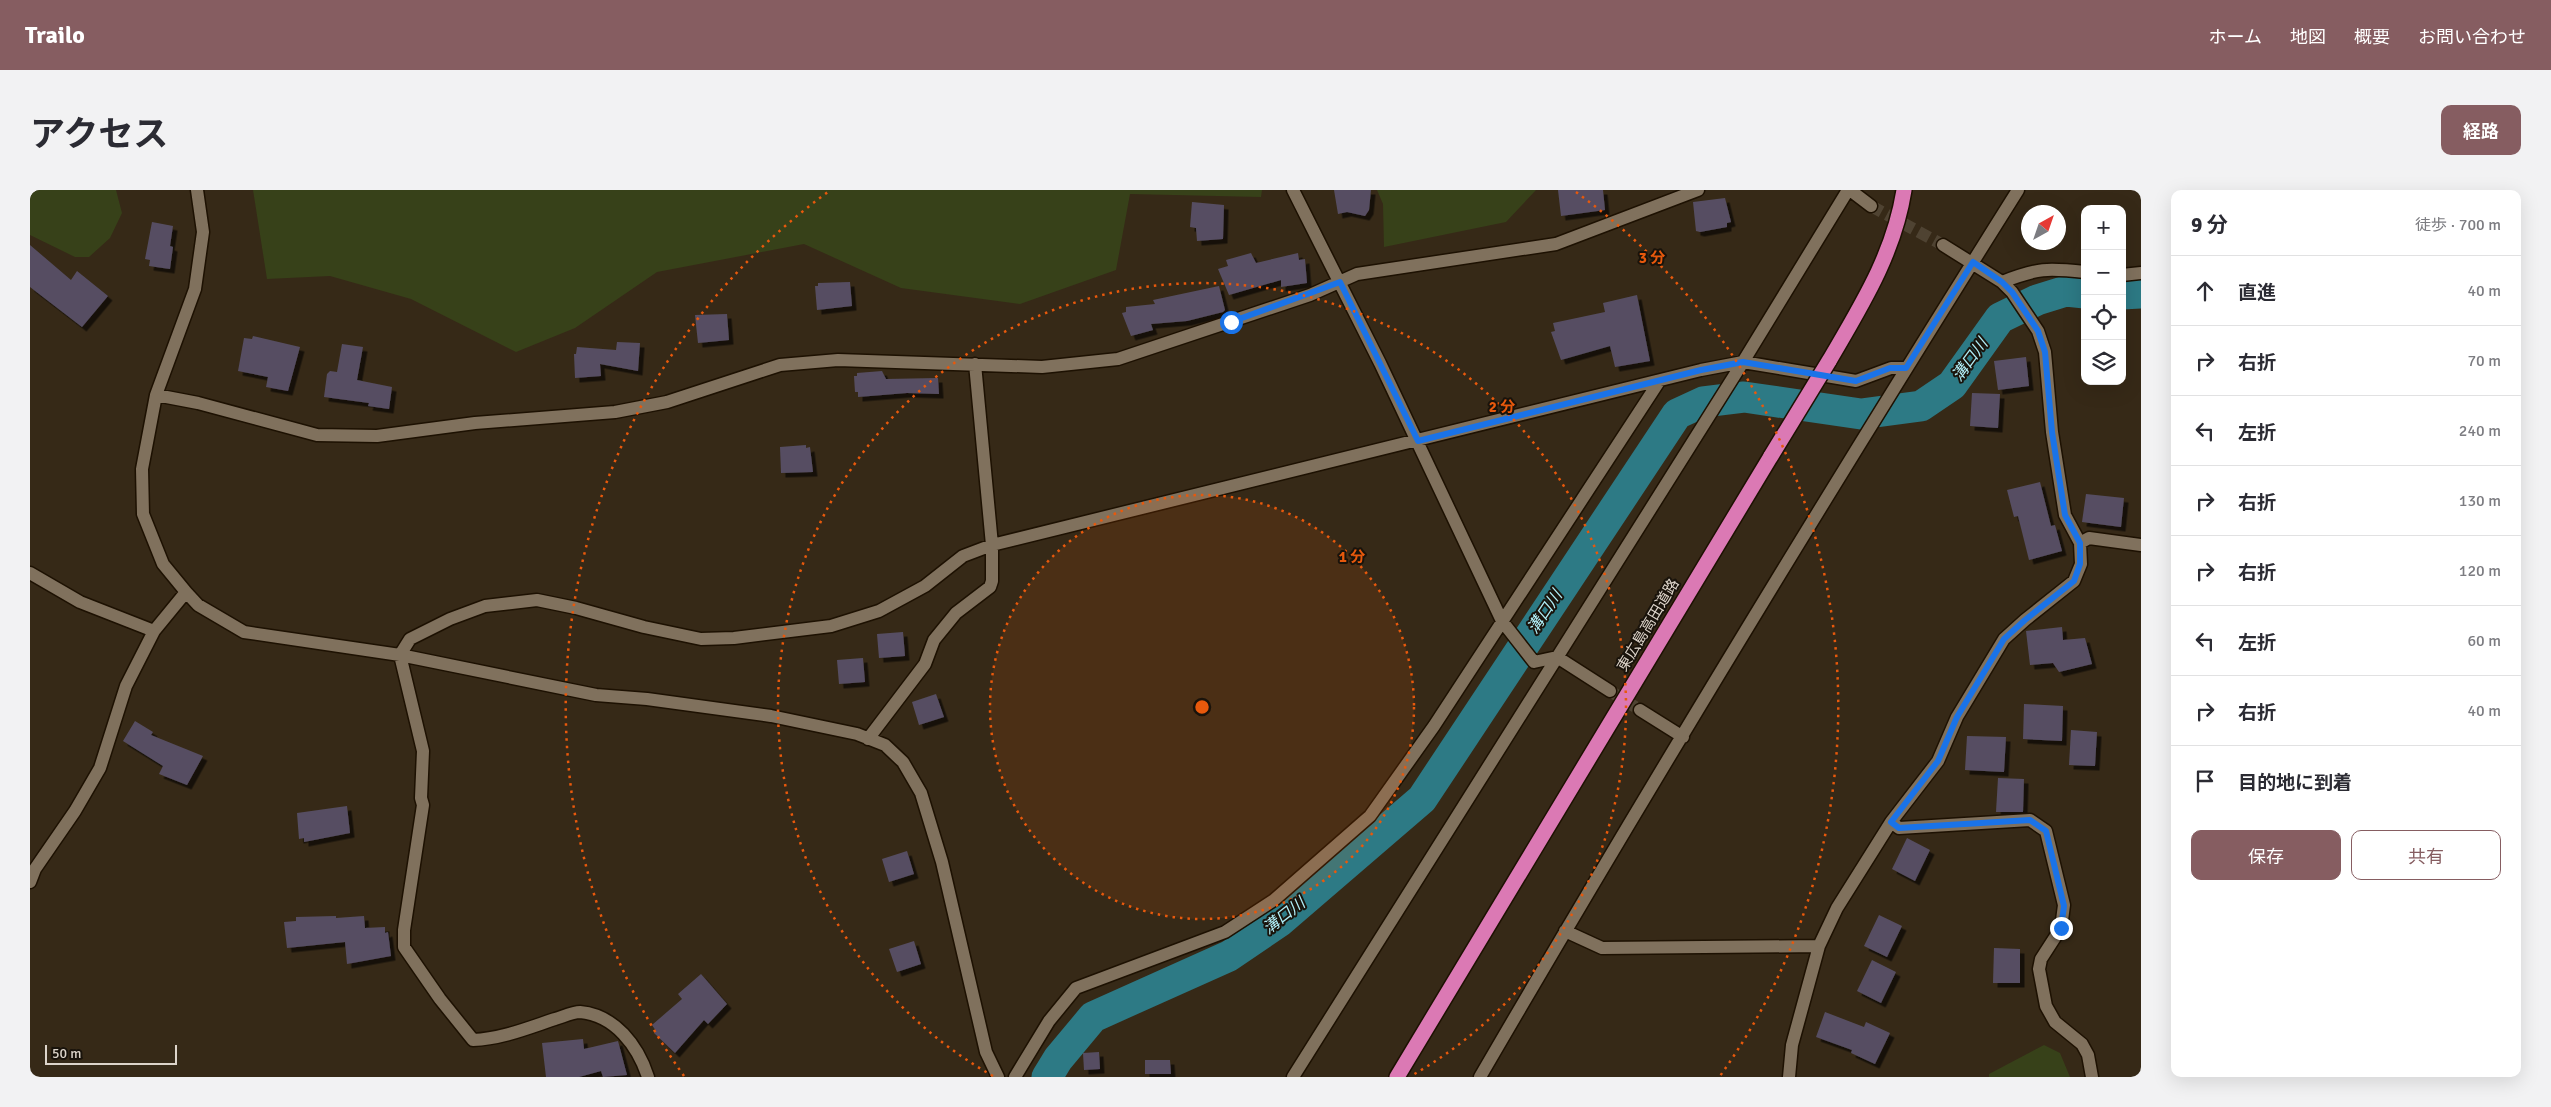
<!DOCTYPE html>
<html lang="ja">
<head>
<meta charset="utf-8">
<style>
	:root { --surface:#fff; --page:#f2f2f3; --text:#2b2b33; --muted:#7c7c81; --line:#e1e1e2; --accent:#865d61 }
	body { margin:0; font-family:Signika,"Noto Sans JP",sans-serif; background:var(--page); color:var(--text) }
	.controls { position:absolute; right:15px; top:15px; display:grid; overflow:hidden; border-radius:10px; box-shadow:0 5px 20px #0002 }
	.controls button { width:45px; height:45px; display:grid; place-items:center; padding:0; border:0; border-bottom:1px solid var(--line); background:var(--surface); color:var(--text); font:25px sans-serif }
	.compass { position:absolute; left:1991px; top:15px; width:45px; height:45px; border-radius:50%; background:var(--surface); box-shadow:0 5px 20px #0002; rotate:40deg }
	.scale { position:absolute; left:15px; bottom:12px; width:132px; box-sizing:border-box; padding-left:5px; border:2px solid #ddd4ca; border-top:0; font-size:14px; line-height:18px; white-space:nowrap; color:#ddd4ca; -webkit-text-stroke:4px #19130b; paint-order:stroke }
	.stop { position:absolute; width:15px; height:15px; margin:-11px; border:4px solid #1a73e8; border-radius:50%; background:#fff }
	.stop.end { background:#1a73e8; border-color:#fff; box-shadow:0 1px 5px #0008 }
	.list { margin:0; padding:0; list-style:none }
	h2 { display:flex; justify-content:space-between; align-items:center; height:65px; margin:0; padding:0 20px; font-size:21px }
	h2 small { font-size:16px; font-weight:400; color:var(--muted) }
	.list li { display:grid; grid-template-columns:32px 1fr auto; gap:15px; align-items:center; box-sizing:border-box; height:70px; padding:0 20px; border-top:1px solid var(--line) }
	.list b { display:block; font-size:19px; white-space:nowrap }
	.list em { font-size:16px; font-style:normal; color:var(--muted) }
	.actions { display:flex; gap:10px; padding:15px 20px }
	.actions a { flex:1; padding:11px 0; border:1px solid var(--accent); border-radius:10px; text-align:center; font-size:18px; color:var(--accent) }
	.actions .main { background:var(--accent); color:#fff }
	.icon { flex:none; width:28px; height:28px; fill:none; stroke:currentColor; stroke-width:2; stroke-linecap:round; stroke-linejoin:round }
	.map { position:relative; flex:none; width:2111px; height:887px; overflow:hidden; border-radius:10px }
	header { display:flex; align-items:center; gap:30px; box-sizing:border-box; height:70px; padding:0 25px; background:var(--accent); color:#fff }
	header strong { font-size:24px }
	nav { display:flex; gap:28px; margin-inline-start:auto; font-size:18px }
	.intro { display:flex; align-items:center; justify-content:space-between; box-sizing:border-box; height:120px; padding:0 30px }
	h1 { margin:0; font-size:35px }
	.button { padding:12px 22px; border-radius:10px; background:var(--accent); color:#fff; font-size:18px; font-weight:700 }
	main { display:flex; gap:30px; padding:0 30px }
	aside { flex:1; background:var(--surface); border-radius:10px; box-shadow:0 5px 20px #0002 }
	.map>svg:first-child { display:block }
	.green { fill:#374119 }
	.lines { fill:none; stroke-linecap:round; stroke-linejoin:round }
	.river { stroke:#2d7a85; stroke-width:31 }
	.building { fill:#564e62; filter:url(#shadow) }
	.minor-tunnel { stroke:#4f4332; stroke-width:12; stroke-dasharray:12 6; stroke-linecap:butt }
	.minor-casing { stroke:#1d1102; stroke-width:15 }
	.highway-casing { stroke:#1d1102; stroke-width:18 }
	.minor { stroke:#80715d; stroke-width:12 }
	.highway { stroke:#db79b4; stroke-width:15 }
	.highway-bridge-casing { stroke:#1d1102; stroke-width:18; stroke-linecap:butt }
	.highway-bridge { stroke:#db79b4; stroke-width:15 }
	.route { stroke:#1a73e8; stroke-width:6 }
	.ring { fill:none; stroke:#e8590c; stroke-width:2.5; stroke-dasharray:2.5 5 }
	.labels { text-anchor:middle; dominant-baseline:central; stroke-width:4; stroke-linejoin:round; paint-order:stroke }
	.street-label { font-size:15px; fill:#ddd4ca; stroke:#19130b }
	.water-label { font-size:16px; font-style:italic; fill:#b1eff8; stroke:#19130b }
	.centre { fill:#e8590c; stroke:#19130b; stroke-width:2.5 }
	.ring-label { font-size:15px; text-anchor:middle; font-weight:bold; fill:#e8590c; stroke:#19130b; stroke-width:4; stroke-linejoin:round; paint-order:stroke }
</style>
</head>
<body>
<header>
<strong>Trailo</strong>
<nav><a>ホーム</a><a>地図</a><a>概要</a><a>お問い合わせ</a></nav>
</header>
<div class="intro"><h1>アクセス</h1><a class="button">経路</a></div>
<main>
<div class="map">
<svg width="2111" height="887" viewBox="0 0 2111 887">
	<defs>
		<filter id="shadow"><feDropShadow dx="4.5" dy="4.5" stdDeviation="0" flood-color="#0009"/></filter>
	</defs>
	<rect width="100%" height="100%" fill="#362917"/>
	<!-- green -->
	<path class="green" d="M0,0H86L92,23L80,48L59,67H45L0,45Z
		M223,0H1232L1231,7L1100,4L1086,80L990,114L871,98L774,54L627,82L545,138L486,162L381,109L300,86L237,89Z
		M1347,0H1506L1476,32L1354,57L1353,14Z
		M2014,855L2030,863L2040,887H1959V884Z"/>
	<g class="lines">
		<!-- river -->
		<path class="river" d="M2092,104L2111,103
			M1017,887L1028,869L1063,827L1199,766L1249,732L1392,609L1647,224L1673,212L1714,207L1831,224L1891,216L1922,195L1970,128L2007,110L2036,101L2055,103"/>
	</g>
	<!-- building -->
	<path class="building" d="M1304,0H1341L1339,20L1335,26L1317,22L1308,24Z
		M1528,0H1573L1575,20L1531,26Z
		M1695,8L1701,32L1697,33V37L1670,42L1666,41L1663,12Z
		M1162,12L1194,15L1193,49L1167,51L1166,38L1160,37Z
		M122,32L143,36L140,56L143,57L140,79L119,76L120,70L115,69Z
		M0,55L41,90L47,81L78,106L52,137L0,97Z
		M1221,63L1226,73L1268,63L1269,70L1275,69L1277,93L1251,97V90L1199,105L1188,79L1198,76L1196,70Z
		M820,92L822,116L787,120L785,96H788V93Z
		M1189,96L1195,120L1193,122L1157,131L1121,134L1123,140L1101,146L1092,123L1096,122V117L1125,114L1123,110Z
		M1607,105L1620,171L1585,177L1580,156L1531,170L1521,142L1525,141L1523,133L1575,122L1573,113Z
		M697,124L699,150L668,153L665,125Z
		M223,146L270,157L258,201L236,197L238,187L208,181L214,148L222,149Z
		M587,152L610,153L608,181L570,174L571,186L545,188L544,164H546L547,157L586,160Z
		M312,154L333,157L327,190L362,197L359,219L338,216L339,213L294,207L297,184L300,181L307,182Z
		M1996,167L1999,196L1968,200L1964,171Z
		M852,181L856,189L908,188L909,204L877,203L828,207V202H825L824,186H827V183Z
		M1942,203L1970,204L1968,238L1940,236Z
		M776,255V258L780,257L783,282L751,283L750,257Z
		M2010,292L2021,336L2025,335L2032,361L1999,370L1988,326L1984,327L1977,300Z
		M2056,304L2094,308L2091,337L2052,332Z
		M2032,437L2033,450L2055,448L2062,474L2029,482L2023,473L2000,475L1996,441Z
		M873,442L875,466L849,468L847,444Z
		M833,468L835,492L809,494L807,470Z
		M906,504L914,527L889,535L882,512Z
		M1994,514L2033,516L2032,551L1993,549Z
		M105,531L123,542L121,545L173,566L157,595L129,584L133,576L93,551Z
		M2041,540L2067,542L2065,576L2039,575Z
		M1937,546L1976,547L1974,582L1935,580Z
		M1968,588L1994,589L1993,622H1966Z
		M317,616L320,643L274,652V648L269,649L267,623Z
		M1877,648L1900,660L1885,691L1862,679Z
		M877,661L884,684L859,692L852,669Z
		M1849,725L1872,736L1857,767L1834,756Z
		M306,726V728L334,726L335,738L355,737V743L358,742L361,766L317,774L315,752L257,758L254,732L266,731V727Z
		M884,751L891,774L867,782L859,759Z
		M1964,758L1990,759V793H1963Z
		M1842,770L1866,782L1851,813L1827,801Z
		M671,784L697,814L678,834L674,830L645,863L624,843L626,841L622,835L652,809L648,804Z
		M1795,822L1834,837L1836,832L1860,843L1845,874L1821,863L1822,860L1786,847Z
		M553,849L554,859L588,851L597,885L573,887L571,881L549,887H516L512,853Z
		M1069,862L1070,879L1054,880L1053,863Z
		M1115,870H1140L1141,884H1115Z"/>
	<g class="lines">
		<!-- minor-tunnel -->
		<path class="minor-tunnel" d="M1841,16L1913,55
			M1580,501L1610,520"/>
		<defs>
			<path id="minor" d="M167,0L173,42L165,99L126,205L112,279L113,324L133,374L156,402L168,415L214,442L370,465L566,505L617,509L741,526L827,544L855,555L873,572L891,603L912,672L956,862L968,887
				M1263,0L1350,173L1472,431L1504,472L1527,467L1580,501
				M1820,0L1841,16
				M2092,85L2111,83
				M1972,92C2008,78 2017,78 2055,82
				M126,205L168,213L287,245L347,246L445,233L585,222L637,212L750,175L808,170L1012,177L1088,169L1280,105L1327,84L1526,54L1668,0
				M2050,353L2059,348L2111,355
				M0,383L50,412L124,441
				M1610,520L1653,547
				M838,549L895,474L904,450L926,423L960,397L962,391V355L945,174
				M1861,632L1869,638L2000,630L2016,641L2034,715L2031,738L2011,769L2009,779L2016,816L2025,832L2052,854L2058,865L2062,887
				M0,692L5,679L45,621L70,578L96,496L124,441L156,402
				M1535,741L1572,758L1789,756
				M618,887C608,856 585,825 550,822C543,822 532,827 525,829C498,838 471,849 443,850L410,809L374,757V740L393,615L391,608L393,561L370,465L380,449L420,429L455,416L507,410L546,418L614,437L671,449L704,448L801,436L849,421L895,396L933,366L962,355L1671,180L1713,172L1826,191L1861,178H1876
				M985,887L1019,831L1046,798L1195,742L1244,710L1340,626L1404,536L1630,190
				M1263,887L1713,172L1818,0
				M1450,887C1624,588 1804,293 1988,0
				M1759,887L1762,855L1789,756L1807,718L1861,632L1908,571L1927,527L1974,449L1995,430L2044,391L2051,374L2050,353L2035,325L2022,242L2015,162L2008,141L1982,102L1972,92L1913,55"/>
			<path id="highway" d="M1799,171C1831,116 1864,64 1874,0
				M1367,887L1741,266"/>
		</defs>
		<!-- minor casing -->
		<use href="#minor" class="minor-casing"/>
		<!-- highway casing -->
		<use href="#highway" class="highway-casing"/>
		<!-- minor -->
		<use href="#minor" class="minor"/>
		<!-- highway -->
		<use href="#highway" class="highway"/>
		<defs>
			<path id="highway-bridge" d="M1741,266L1799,171"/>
		</defs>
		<!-- highway-bridge casing -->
		<use href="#highway-bridge" class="highway-bridge-casing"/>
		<!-- highway-bridge -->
		<use href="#highway-bridge" class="highway-bridge"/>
	</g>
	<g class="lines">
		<!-- route -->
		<path class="route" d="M1201,132L1310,92L1388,251L1671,180L1713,172L1826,191L1860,178H1876L1943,72L1972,92L1982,102L2008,141L2015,162L2022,242L2035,325L2050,353V374L2044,391L1995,430L1974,449L1927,527L1908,571L1861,632L1869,638L2000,630L2016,641L2034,716L2031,738"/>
	</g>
	<!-- distance rings -->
	<circle cx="1172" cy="517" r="212" fill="#e8590c" fill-opacity=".12"/>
	<g class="ring">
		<circle cx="1172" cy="517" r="212"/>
		<path d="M963 886A424 424 0 1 1 1381 886"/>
		<path d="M654 886A636 636 0 0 1 798 2M1546 2A636 636 0 0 1 1690 886"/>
	</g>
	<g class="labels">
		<!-- street labels -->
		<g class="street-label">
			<text transform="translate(1618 435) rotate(-59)">東広島高田道路</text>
		</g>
		<!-- water labels -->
		<g class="water-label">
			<text transform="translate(1940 170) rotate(-54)">溝口川</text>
			<text transform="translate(1515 422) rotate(-56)">溝口川</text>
			<text transform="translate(1254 726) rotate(-38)">溝口川</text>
		</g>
	</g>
	<circle cx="1172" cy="517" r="8" class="centre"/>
	<g class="ring-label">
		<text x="1622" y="73">3 分</text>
		<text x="1472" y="222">2 分</text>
		<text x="1322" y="372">1 分</text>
	</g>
</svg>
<div class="controls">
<button>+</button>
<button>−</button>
<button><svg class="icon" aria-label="locate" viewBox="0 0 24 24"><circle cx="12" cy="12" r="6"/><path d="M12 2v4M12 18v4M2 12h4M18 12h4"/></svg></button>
<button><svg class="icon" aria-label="layers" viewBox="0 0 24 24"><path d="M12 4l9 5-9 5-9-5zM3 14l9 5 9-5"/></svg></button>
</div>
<svg class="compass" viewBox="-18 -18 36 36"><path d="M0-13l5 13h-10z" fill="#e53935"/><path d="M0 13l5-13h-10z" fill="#7c7c81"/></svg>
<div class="scale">50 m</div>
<div class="stop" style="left:1201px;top:132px"></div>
<div class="stop end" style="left:2031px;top:738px"></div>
</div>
<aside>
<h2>9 分<small>徒歩 · 700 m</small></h2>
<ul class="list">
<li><svg class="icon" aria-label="ahead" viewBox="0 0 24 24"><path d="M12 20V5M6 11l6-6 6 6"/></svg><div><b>直進</b></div><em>40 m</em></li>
<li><svg class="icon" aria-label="right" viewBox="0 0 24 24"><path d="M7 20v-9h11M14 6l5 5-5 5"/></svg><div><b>右折</b></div><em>70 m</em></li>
<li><svg class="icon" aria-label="left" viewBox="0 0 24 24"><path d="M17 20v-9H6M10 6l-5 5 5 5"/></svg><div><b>左折</b></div><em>240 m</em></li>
<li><svg class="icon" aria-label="right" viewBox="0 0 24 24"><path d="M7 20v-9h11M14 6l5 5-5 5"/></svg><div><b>右折</b></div><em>130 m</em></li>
<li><svg class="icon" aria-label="right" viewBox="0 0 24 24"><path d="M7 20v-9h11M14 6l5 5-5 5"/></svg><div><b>右折</b></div><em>120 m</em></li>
<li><svg class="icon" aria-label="left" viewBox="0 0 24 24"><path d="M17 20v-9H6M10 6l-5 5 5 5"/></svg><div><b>左折</b></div><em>60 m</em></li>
<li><svg class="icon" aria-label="right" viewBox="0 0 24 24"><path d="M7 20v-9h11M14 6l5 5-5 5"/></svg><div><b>右折</b></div><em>40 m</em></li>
<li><svg class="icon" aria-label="arrive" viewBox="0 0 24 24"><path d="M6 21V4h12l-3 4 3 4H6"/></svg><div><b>目的地に到着</b></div></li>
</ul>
<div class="actions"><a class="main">保存</a><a>共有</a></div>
</aside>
</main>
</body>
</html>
